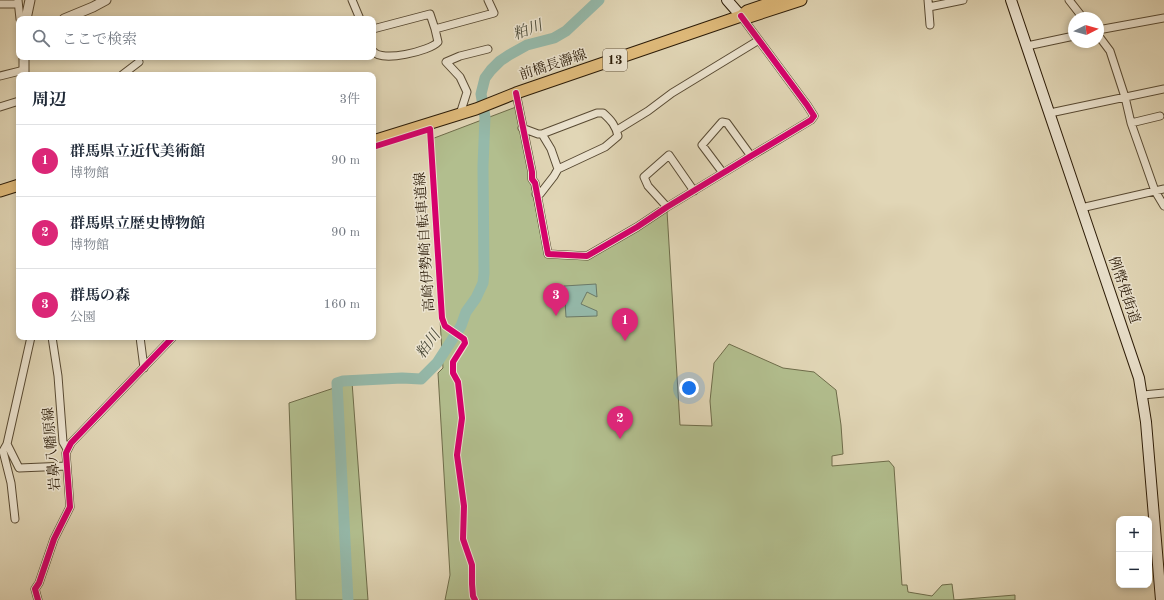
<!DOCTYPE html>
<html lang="ja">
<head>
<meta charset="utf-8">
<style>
	:root { --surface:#fff; --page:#f6f6f7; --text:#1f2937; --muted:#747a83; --line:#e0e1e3; --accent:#db2777 }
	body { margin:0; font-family:"Old Standard TT","Noto Serif JP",serif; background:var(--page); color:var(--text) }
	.controls { position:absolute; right:12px; bottom:12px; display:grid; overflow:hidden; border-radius:8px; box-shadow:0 2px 6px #0003 }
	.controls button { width:36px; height:36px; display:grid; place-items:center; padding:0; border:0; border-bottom:1px solid var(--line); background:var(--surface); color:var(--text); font:20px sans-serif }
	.compass { position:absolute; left:1068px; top:12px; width:36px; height:36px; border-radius:50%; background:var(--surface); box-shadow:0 2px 6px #0003; rotate:84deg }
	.you { position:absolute; left:689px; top:388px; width:14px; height:14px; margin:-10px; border:3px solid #fff; border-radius:50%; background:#1a73e8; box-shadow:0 0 0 6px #1a73e833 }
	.badge { display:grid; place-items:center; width:26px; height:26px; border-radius:50%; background:var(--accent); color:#fff; font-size:13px; font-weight:700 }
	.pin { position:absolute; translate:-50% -33px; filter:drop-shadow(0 1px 2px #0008) }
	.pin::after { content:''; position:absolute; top:21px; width:14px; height:12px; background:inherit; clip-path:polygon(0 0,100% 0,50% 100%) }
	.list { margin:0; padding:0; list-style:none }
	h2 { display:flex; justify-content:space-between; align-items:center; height:52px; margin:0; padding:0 16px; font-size:17px }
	h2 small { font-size:13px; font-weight:400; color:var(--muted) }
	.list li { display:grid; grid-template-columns:26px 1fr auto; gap:12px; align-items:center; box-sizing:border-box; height:72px; padding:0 16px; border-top:1px solid var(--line) }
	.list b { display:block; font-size:15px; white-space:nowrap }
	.list p { margin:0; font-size:13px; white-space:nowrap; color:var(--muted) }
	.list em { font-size:13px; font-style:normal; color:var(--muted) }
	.icon { flex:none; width:22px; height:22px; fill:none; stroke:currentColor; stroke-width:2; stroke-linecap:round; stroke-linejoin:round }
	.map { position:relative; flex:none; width:1164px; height:600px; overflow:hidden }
	.search { position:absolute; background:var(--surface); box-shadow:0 2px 6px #0003; left:16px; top:16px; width:360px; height:44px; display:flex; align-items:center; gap:10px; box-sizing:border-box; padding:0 14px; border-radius:8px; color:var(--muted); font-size:15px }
	.panel { position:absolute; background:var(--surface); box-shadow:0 2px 6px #0003; left:16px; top:72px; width:360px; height:268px; border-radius:8px }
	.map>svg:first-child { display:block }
	.green { fill:#b2be8e; stroke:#6e6c4a }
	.water { fill:#95b9aa; stroke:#6b7a69 }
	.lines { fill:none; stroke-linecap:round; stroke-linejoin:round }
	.river { stroke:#95b9aa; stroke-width:11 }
	.minor-casing { stroke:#584a33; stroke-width:9 }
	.tertiary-casing { stroke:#584a33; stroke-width:11 }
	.secondary-casing { stroke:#2b1b07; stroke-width:12 }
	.primary-casing { stroke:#2b1b07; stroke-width:13 }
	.minor { stroke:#ece4d0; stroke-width:7 }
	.tertiary { stroke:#ece4d0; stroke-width:9 }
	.secondary { stroke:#ece4d0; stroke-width:10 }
	.primary { stroke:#e0bb7b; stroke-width:11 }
	.cycleway-casing { stroke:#ece4d0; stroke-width:8 }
	.cycleway { stroke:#d6006c; stroke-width:6 }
	.labels { text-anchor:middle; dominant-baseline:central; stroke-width:3; stroke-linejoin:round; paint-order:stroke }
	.shield { fill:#ece4d0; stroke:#655743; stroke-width:1 }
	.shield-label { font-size:13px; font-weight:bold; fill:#2b1b07 }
	.street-label { font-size:14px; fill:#2b1b07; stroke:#ece4d0 }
	.water-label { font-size:15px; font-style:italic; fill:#4b4a38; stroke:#ece4d0 }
</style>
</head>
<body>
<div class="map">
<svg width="1164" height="600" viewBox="0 0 1164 600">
	<rect width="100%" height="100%" fill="#e1d6b6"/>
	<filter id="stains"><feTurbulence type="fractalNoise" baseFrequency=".005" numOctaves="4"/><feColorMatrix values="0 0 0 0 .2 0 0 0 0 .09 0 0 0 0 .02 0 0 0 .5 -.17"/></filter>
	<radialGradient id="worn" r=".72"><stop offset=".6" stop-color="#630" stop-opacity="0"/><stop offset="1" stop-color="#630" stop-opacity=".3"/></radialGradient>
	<!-- green -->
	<path class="green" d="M516,107L545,256L588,259L667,211L680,425L712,426L710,401L714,363L729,344L783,368L814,372L836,390L841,425L843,454L832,456V466L889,461L894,467L902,585H907L908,592L932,596L942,585L952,584L954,600L1015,595V600H445L450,575L438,373L443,368L429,140Z
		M352,382L368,600H296L289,403Z"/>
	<!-- water -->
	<path class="water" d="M596,284L597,297L587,292L581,304L597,311V316L566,317L564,286Z"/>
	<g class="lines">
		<!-- river -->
		<path class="river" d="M348,600L337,383L343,381L402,378L421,379L437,363L461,326L466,312L476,298L483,283L484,273L483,166L485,117L481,94L485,78L491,70L500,61L509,55L527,45L554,38L566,31L599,0"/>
		<defs>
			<path id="minor" d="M18,0L20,19
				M352,0L360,19
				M928,0L930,25
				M1069,0L1083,18
				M0,4H18
				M929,7L963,0
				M373,29L430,14L435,29
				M1098,30L1164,18
				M1098,35L1110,51L1125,97L1131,123L1155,191L1164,206
				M1027,46L1074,36
				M373,51C381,63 430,51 438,42L435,29L494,13L488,0
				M122,75L139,62
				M0,76L24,70
				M516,93L532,172V179L535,183L548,254L587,256L637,227L667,207L751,156L811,120L814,116L807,105L741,16
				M0,107L19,101
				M1050,113L1164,89
				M460,114L467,92L460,77L446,62L460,56L488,49
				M1131,123L1160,116
				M522,128L538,134H542L597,113H603C611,120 616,126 618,136L605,147L558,169L554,176L540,194H536
				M617,130L648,111L672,93L759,40
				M542,134L551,149L558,169
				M723,173L702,145L722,122L727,123L751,156
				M667,207L648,186L644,177L669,155L694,191
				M1081,208L1164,189
				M52,337L58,376L63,442L67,449
				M140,337L144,368
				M1143,395L1164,393
				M7,444L19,468L67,466
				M15,519L11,483L3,451L7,444L31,337
				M38,600L35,589L39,583L54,539L70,507L66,453L71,443L173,337"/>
			<path id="tertiary" d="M26,19L30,0
				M64,19L93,7L106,0
				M24,57V75"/>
			<path id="secondary" d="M727,0L741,16
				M1011,0L1139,378L1146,422L1161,600"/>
			<path id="primary" d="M779,0L747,11L741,16L749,17L801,0
				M373,141L476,109L516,93L741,16
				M0,191L19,185"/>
		</defs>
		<!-- minor casing -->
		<use href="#minor" class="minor-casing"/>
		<!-- tertiary casing -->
		<use href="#tertiary" class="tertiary-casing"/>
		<!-- secondary casing -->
		<use href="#secondary" class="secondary-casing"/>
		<!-- primary casing -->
		<use href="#primary" class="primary-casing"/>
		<!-- minor -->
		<use href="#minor" class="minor"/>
		<!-- tertiary -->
		<use href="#tertiary" class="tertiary"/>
		<!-- secondary -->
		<use href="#secondary" class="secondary"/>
		<!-- primary -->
		<use href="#primary" class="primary"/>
		<defs>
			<path id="cycleway" d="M516,93L532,172V179L535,183L548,254L587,256L637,227L667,207L751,156L811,120L814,116L807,105L741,16
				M373,147L430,129L442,318L445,326L464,339L465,343L453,362V373L458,382L462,418L457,455L464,506L463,539L472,565V584L473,596L475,600
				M38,600L35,589L39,583L54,539L70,507L66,453L71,443L173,337"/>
		</defs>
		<!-- cycleway casing -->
		<use href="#cycleway" class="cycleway-casing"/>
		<!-- cycleway -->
		<use href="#cycleway" class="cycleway"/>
	</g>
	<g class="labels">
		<!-- shield labels -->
		<rect class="shield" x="603" y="49" width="24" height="22" rx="3"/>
		<g class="shield-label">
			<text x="615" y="60">13</text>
		</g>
		<!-- street labels -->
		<g class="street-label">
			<text transform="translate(553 65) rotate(-18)">前橋長瀞線</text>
			<text transform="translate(425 242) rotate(-94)">高崎伊勢崎自転車道線</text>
			<text transform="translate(1124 290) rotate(71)">例幣使街道</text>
			<text transform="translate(52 449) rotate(-95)">岩鼻八幡原線</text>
		</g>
		<!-- water labels -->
		<g class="water-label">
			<text transform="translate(528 31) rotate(-20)">粕川</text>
			<text transform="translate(429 345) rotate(-54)">粕川</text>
		</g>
	</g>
	<rect width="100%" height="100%" filter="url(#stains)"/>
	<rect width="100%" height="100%" fill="url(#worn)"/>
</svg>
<div class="controls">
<button>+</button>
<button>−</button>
</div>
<svg class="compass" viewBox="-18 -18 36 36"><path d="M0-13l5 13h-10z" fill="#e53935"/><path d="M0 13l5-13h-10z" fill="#747a83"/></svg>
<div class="you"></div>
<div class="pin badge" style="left:625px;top:341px">1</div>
<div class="pin badge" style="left:620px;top:439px">2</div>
<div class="pin badge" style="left:556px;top:316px">3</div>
<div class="search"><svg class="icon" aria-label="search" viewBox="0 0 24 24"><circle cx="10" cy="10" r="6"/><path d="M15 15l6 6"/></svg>ここで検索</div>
<section class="panel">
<h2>周辺<small>3件</small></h2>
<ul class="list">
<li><span class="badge">1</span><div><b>群馬県立近代美術館</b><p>博物館</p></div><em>90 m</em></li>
<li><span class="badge">2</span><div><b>群馬県立歴史博物館</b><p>博物館</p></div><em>90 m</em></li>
<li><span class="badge">3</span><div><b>群馬の森</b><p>公園</p></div><em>160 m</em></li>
</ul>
</section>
</div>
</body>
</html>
